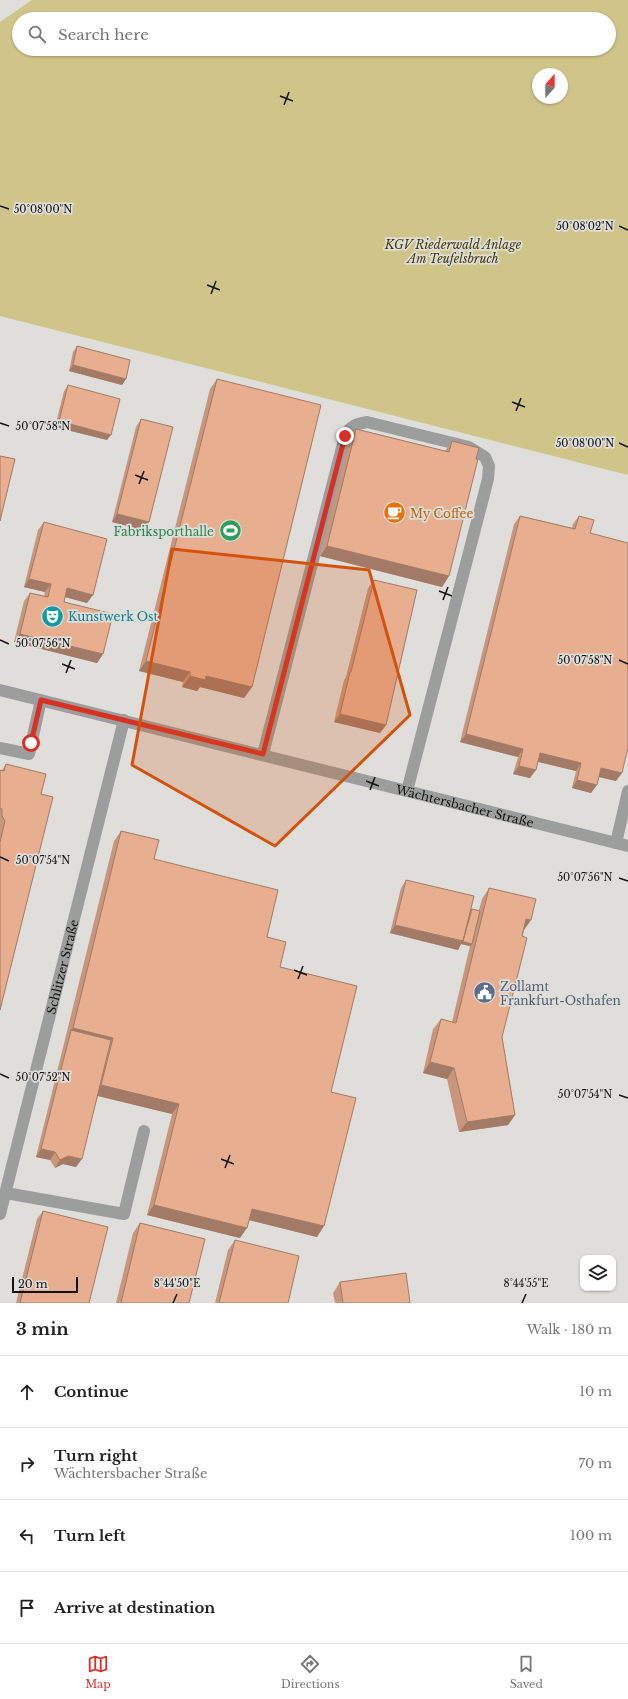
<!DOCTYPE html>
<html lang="en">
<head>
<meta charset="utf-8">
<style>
	:root { --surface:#fff; --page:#f6f6f6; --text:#222; --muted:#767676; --line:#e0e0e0; --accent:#d93025 }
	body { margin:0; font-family:"Libre Baskerville",serif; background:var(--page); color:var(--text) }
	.controls { position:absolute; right:12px; bottom:12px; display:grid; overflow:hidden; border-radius:8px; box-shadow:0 1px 3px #0004 }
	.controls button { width:36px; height:36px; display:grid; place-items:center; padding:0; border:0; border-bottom:1px solid var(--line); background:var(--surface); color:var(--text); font:20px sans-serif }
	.compass { position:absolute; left:532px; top:68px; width:36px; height:36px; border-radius:50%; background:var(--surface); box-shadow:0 1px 3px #0004; rotate:21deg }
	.scale { position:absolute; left:12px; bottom:10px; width:66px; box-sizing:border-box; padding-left:4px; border:2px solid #121211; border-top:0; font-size:11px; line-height:14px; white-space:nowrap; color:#121211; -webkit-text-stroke:3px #dfdeda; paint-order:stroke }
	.stop { position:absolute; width:12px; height:12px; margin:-9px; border:3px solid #d93025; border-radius:50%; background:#fff }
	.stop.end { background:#d93025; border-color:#fff; box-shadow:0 1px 4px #0008 }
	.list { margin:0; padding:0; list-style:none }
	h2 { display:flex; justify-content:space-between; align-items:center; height:52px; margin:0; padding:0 16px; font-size:17px }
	h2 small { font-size:13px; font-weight:400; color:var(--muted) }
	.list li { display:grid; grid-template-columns:26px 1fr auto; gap:12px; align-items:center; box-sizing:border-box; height:72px; padding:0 16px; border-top:1px solid var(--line) }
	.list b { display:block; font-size:15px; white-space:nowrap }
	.list p { margin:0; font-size:13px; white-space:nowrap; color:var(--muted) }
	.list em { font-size:13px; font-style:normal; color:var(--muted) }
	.icon { flex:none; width:22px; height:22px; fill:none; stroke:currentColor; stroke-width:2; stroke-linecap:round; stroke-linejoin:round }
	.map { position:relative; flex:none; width:628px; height:1303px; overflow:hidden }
	.search { position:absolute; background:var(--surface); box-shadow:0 1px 3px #0004; left:12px; right:12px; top:12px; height:44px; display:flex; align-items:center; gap:10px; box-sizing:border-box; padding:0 14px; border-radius:22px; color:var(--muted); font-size:15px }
	.sheet { height:340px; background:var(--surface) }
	nav { display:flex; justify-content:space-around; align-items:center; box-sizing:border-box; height:56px; border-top:1px solid var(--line); background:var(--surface); font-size:11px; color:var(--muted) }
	nav a { display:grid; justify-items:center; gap:2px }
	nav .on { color:var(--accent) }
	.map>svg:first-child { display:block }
	.green { fill:#d0c589; fill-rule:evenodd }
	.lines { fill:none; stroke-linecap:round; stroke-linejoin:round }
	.service { stroke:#9c9e9d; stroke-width:12 }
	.minor { stroke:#9c9e9d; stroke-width:12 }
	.tertiary { stroke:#9c9e9d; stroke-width:12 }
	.wall { fill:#c8967c }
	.shaded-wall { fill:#a27a65 }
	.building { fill:#e8ae90; stroke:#a27a65 }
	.route { stroke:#d93025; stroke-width:5 }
	.marked { fill:#d3520c; fill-opacity:0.2; stroke:#d3520c; stroke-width:3; stroke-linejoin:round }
	.ticks { fill:none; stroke:#121211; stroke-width:1.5 }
	.labels { text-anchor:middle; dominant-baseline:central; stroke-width:3.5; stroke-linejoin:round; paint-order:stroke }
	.park-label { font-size:12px; font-style:italic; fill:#423a08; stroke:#dfdeda }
	.food-label { font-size:12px; fill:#c56008; stroke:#dfdeda; text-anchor:start }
	.leisure-label { font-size:12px; fill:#27864d; stroke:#dfdeda; text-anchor:end }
	.culture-label { font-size:12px; fill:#0d838f; stroke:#dfdeda; text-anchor:start }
	.street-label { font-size:12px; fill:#121211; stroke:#dfdeda }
	.service-label { font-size:12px; fill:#4e5e75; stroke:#dfdeda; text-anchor:start }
	.ticks-label { font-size:10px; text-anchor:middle; fill:#121211; stroke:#dfdeda; stroke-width:3.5; stroke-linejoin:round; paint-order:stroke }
</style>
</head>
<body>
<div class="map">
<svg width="628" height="1303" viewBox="0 0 628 1303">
	<rect width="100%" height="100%" fill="#dfdeda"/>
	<!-- green -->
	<path class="green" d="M32,0H628V475L0,316V22ZM19,19H609V49H19ZM538,74H562V98H538Z"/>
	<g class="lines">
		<!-- service -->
		<path class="service" d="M0,748L29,754L41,700
			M263,754L345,436C350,426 356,424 367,422L469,447L485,457L489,466L488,479L407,791
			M616,843L628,791
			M6,1193L124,1214L144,1131"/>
		<!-- minor -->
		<path class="minor" id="s1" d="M0,1214L124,720"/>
		<!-- tertiary -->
		<path class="tertiary" id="s2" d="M0,690L628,846"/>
	</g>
	<!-- wall -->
	<path class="wall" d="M77,346L122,385L69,371L73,352Z
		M217,379L252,687L244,698L200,687L197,691L182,687L183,682L139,671L210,389Z
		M68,385L107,440L55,427L64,391Z
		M141,419L149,522L143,530L112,522L136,427Z
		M356,429L445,451L452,441L449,576L442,587L320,556L349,439Z
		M520,516L572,528L573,524L579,516L590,533L616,781L599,777L591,793L572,788L576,771L538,762L530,778L513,774L518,757L460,742L514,524Z
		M44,522L87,603L65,597L64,602L103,654L97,663L14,642L24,601L30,593L44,597L45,592L24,587L38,530Z
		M374,580L386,725L380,733L334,722L344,680L346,677L368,588Z
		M6,764L41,794L0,1010V770H2Z
		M121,831L154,859L267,937L331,1092L317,1237L249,1220L240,1238L147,1215L172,1114L98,1096L76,1167L63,1164L55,1168L50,1160L36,1157L114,841Z
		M406,880L472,909L479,910L482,899L489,888L524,930L502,1037L515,1115L508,1125L459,1132L447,1079L423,1073L433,1029L441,1019L452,1022L470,946L461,944L458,950L390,933L401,888Z
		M43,1211L89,1303H16L37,1219Z
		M140,1223L189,1303H116L133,1233Z
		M235,1240L288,1303H215L228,1250Z
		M340,1282L410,1303H335L333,1293Z"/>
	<!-- shaded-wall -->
	<path class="shaded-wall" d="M73,365L126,379L122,385L69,371Z
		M59,421L111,435L107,440L55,427Z
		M117,514L149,522L143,530L112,522Z
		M327,546L449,576L442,587L320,556Z
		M29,579L51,584L45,592L24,587Z
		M67,588L93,595L87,603L61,596Z
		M20,634L103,654L97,663L14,642Z
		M146,661L190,672L183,682L139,671Z
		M190,676H206L252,687L244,698L200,687L197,691L182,687Z
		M340,714L386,725L380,733L334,722Z
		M466,734L523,749L518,757L460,742Z
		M540,753L581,763L576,771L535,761Z
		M519,766L536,770L530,778L513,774Z
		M601,768L622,773L616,781L595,776Z
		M577,780L597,785L591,793L572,788Z
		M526,919L531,920L524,930L519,929Z
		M395,925L472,944L470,946L461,944L458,950L390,933Z
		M73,1028L113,1038L106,1048L71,1030Z
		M430,1062L454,1068L447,1079L423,1073Z
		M101,1085L179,1104L172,1114L94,1095Z
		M515,1115L508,1125L459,1132L467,1122Z
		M41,1149L55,1152L50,1160L36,1157Z
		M68,1156L82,1159L76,1167L63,1164L55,1168L60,1160Z
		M154,1205L247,1228L240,1238L147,1215Z
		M252,1209L324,1226L317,1237L245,1219Z"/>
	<!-- building -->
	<path class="building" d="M77,346L130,360L126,379L73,365Z
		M217,379L321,405L252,687L206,676L205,680L190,676V672L146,661Z
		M68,385L120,399L111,435L59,421Z
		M141,419L173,427L149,522L117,514Z
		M356,429L449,452L452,441L479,448L476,459H478L449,576L327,546Z
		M0,456L15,459L0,521Z
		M520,516L575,529L579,516L594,520L590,533L628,543V747L622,773L601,768L597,785L577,780L581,763L540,753L536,770L519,766L523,749L466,734Z
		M44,522L107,539L93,595L67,588L64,602L113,614L103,654L20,634L30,593L48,597L51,584L29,579Z
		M374,580L417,590L386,725L340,714L350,672H351Z
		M6,764L46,774L41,794L53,797L0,1010V842L5,821L2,816V809L0,808V770L4,771Z
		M121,831L159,840L154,859L278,890L267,937L286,942L280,967L357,986L331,1092L356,1098L324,1226L252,1209L247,1228L154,1205L179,1104L101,1085L113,1038L73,1028Z
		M406,880L474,896L463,941L395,925Z
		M489,888L536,899L531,920L526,919L522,936L527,938L502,1037L515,1115L467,1122L454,1068L430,1062L441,1019L456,1023Z
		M472,909L480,911L472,944L461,941H463Z
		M71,1030L111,1040L82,1159L68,1156L60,1160L55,1152L41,1149Z
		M43,1211L108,1227L89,1303H20Z
		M140,1223L205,1239L189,1303H121Z
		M235,1240L299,1256L288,1303H219Z
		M406,1273L410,1303H343L340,1282Z"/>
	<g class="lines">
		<!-- route -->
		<path class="route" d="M31,743L41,700L263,754L345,436"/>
	</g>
	<!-- marked area -->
	<path class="marked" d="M172,549L369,570L410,715L275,846L132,765Z"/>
	<!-- ticks -->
	<path class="ticks" d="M280,96L293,101M284,105L289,92M0,206L9,209M619,226L628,230M207,285L220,290M211,294L216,281M512,402L525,407M516,411L521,398M0,423L9,426M619,443L628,447M135,475L148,480M139,484L144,471M439,591L452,596M443,600L448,587M0,640L9,644M619,660L628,664M62,664L75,669M66,673L71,660M366,781L379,786M370,790L375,777M0,857L9,861M619,878L628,881M294,970L307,975M298,979L303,966M0,1074L9,1078M619,1095L628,1098M221,1159L234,1164M225,1168L230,1155M173,1303L177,1294M522,1303L526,1294"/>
	<!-- icons -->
	<defs>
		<symbol id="cafe-disc" viewBox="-11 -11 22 22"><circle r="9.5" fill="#e8710a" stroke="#dfdeda"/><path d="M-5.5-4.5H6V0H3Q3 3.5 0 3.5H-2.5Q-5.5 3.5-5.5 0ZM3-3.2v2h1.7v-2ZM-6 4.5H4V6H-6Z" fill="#fff"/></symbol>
		<symbol id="stadium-disc" viewBox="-11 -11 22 22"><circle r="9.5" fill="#2e9e5b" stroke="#dfdeda"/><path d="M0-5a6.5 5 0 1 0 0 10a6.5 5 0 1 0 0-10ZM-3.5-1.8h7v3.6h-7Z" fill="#fff"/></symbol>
		<symbol id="theatre-disc" viewBox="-11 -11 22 22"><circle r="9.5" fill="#0f9aa8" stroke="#dfdeda"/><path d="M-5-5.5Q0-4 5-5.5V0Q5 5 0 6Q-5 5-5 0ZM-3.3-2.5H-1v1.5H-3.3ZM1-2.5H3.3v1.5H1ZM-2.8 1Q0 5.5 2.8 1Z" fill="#fff"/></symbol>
		<symbol id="civic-disc" viewBox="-11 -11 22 22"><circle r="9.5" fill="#5c6f8a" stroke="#dfdeda"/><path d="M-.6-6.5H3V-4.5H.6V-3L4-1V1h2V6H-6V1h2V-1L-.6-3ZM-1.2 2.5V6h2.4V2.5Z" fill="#fff"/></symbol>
	</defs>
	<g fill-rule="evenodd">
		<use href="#cafe-disc" x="382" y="500" width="25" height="25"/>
		<use href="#stadium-disc" x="218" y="518" width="25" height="25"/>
		<use href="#theatre-disc" x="40" y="604" width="25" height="25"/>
		<use href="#civic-disc" x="472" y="980" width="25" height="25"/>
	</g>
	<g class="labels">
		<!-- park labels -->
		<g class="park-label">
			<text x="453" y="244">KGV Riederwald Anlage<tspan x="453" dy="14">Am Teufelsbruch</tspan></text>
		</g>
		<!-- food labels -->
		<g class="food-label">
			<text x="410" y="513">My Coffee</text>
		</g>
		<!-- leisure labels -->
		<g class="leisure-label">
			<text x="214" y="531">Fabriksporthalle</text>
		</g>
		<!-- culture labels -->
		<g class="culture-label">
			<text x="68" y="616">Kunstwerk Ost</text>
		</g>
		<!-- street labels -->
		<g class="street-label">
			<text stroke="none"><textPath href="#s2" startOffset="479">Wächtersbacher Straße</textPath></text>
			<text stroke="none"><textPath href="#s1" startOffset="255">Schlitzer Straße</textPath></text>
		</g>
		<!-- service labels -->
		<g class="service-label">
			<text x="500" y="986">Zollamt<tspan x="500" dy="14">Frankfurt-Osthafen</tspan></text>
		</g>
	</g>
	<g class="ticks-label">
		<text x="43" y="213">50°08'00"N</text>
		<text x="585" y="230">50°08'02"N</text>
		<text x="43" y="430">50°07'58"N</text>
		<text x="585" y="447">50°08'00"N</text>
		<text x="43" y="647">50°07'56"N</text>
		<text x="585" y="664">50°07'58"N</text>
		<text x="43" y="864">50°07'54"N</text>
		<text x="585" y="881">50°07'56"N</text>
		<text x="43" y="1081">50°07'52"N</text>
		<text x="585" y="1098">50°07'54"N</text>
		<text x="177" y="1287">8°44'50"E</text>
		<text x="526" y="1287">8°44'55"E</text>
	</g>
</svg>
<div class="controls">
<button><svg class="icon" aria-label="layers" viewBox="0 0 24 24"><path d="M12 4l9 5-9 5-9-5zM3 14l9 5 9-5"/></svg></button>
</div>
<svg class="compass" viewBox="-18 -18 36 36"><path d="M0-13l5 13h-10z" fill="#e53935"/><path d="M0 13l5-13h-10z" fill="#767676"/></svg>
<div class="scale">20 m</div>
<div class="stop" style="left:31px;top:743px"></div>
<div class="stop end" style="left:345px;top:436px"></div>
<div class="search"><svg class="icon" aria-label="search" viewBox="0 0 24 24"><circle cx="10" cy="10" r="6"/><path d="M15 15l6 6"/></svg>Search here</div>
</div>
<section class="sheet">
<h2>3 min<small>Walk · 180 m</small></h2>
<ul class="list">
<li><svg class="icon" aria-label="ahead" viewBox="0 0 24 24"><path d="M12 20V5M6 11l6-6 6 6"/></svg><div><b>Continue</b></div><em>10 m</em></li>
<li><svg class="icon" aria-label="right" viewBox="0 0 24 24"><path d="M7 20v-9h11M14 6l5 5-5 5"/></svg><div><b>Turn right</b><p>Wächtersbacher Straße</p></div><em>70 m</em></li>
<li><svg class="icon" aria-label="left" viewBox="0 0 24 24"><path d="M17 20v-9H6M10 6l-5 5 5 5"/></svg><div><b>Turn left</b></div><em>100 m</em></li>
<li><svg class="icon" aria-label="arrive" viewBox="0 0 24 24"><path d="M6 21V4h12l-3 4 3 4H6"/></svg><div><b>Arrive at destination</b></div></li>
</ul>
</section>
<nav>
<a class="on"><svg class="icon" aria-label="map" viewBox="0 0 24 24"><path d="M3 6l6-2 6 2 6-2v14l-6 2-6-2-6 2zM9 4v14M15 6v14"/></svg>Map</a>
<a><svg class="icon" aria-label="directions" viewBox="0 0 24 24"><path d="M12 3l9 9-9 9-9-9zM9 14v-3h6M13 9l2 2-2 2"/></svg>Directions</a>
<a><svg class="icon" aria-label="saved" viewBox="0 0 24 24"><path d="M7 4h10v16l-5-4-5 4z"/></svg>Saved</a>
</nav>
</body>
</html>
